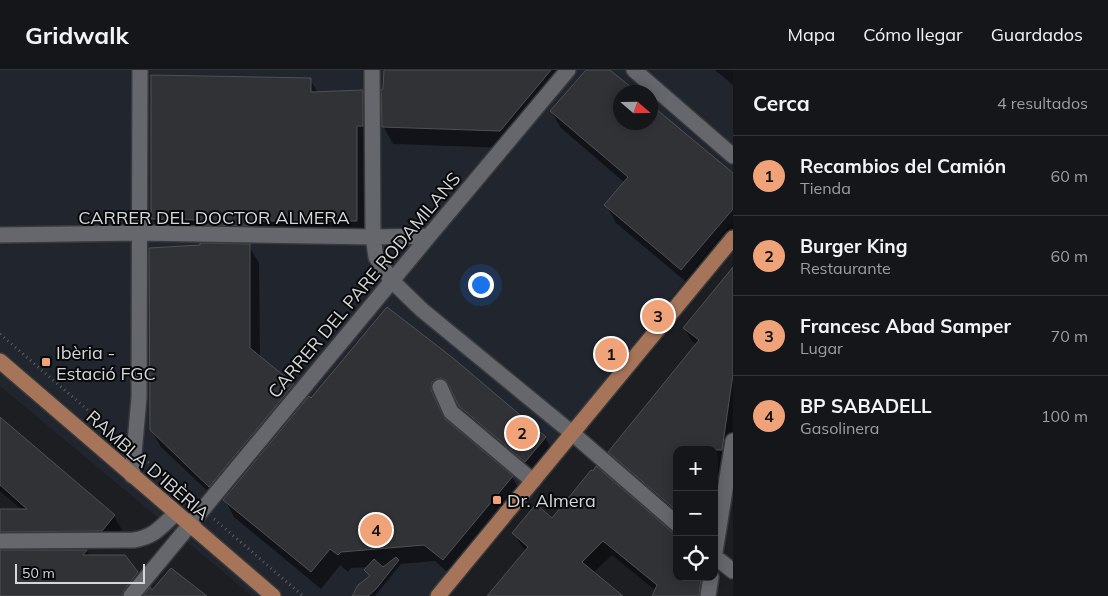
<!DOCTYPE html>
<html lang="es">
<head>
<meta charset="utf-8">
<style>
	:root { --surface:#151619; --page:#1e1f22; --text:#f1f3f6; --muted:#9d9fa2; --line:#343538; --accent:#f0a279 }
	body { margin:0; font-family:Mulish,sans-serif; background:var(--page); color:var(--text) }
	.controls { position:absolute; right:15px; bottom:15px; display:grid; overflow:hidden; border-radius:10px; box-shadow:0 2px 12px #0003 }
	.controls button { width:45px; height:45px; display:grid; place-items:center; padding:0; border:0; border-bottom:1px solid var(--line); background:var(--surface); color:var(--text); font:25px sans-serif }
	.compass { position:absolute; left:613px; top:15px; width:45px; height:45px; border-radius:50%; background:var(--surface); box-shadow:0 2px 12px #0003; rotate:110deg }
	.scale { position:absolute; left:15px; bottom:12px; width:130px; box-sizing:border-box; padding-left:5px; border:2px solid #d4d6d8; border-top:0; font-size:14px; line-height:18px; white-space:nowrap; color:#d4d6d8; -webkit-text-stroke:4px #070809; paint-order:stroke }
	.you { position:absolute; left:480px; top:214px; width:18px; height:18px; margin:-12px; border:4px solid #fff; border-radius:50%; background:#1a73e8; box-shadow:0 0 0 8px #1a73e833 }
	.badge { display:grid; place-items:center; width:32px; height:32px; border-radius:50%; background:var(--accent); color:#111; font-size:16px; font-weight:700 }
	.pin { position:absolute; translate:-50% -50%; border:2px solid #fff; box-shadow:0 1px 5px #0006 }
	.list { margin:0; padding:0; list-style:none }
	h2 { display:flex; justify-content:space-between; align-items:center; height:65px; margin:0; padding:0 20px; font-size:21px }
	h2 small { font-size:16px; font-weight:400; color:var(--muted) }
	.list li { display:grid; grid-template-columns:32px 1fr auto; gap:15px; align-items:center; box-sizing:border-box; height:80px; padding:0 20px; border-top:1px solid var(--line) }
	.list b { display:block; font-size:19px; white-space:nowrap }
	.list p { margin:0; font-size:16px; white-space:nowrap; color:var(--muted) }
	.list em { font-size:16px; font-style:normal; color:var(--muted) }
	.icon { flex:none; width:28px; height:28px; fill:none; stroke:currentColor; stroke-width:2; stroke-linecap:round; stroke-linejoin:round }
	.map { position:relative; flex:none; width:733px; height:526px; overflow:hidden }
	header { display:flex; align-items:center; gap:30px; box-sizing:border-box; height:70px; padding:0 25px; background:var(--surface); border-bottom:1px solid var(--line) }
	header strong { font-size:24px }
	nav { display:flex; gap:28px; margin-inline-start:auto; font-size:18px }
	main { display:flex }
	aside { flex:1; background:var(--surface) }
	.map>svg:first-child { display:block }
	.built { fill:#21252e; fill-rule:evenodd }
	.shadow { fill:#0007 }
	.building { fill:#303236; stroke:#4e5054 }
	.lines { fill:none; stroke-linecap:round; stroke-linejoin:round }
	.minor-casing { stroke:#38393c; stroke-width:18 }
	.major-casing { stroke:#38393c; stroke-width:18 }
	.path { stroke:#5c5e60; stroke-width:3; stroke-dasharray:1 4; stroke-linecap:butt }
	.minor { stroke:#65676c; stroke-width:15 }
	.major { stroke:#a57459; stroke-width:15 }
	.poi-dot { fill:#f0a279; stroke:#070809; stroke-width:2 }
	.labels { text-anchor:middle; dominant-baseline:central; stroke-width:4; stroke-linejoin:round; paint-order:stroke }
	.street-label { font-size:18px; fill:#d4d6d8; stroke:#070809 }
	.poi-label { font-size:18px; fill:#d4d6d8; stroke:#070809; text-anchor:start }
</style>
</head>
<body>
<header>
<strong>Gridwalk</strong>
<nav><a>Mapa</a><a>Cómo llegar</a><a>Guardados</a></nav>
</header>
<main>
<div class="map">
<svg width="733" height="526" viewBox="0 0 733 526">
	<rect width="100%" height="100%" fill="#1c1e21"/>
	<!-- built -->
	<path class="built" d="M0,0H733V150L433,526H252L0,316ZM620,22H650V52H620Z"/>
	<!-- shadow -->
	<path class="shadow" d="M385,0H576L510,78L393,74L383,56Z
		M588,0H608L635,22H620V52L733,104V168L692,217L616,153L606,135L625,113L561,58L551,41Z
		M715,0H733V15Z
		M310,9L318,23L362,21L372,39L366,168H259V173L212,172L209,167L162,166L152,149Z
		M249,176L259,193L260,287L293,315L304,334L312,330L387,238L545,367L555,385L535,408L470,354L455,326L451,324L441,329L440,339L447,352L512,407L522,424L453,507L435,491L401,494L375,526H353L352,524L359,516L371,507L366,500L369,497L351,498L348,502L340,495L321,519L234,447L224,428L220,433L161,377L151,360Z
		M733,199V367L714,464V380H677V447L617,396L609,382L697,275L692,271L684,258Z
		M0,348L114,446L122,460L110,474L0,473V440H22L0,421Z
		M591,401L677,507H712L708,526H654L656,521L612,485L593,503L621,526H489L526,481L522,477L514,463L552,450Z
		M42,481H87L90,487H124L137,503L148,522L205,526H0V486Z"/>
	<!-- building -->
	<path class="building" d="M384,0H551L500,61L382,57L381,20L383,19Z
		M586,0H610L637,22H620V52H650V34L733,103V139L681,200L604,135L628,107L550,41Z
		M151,5L311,8V22L363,20V56H357V151H250V156L200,155L201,150L151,149Z
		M200,173L250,174V278L294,314L209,417L150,360L149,178L200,175Z
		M733,197V304L722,380H677V441L608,382L699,270L683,258Z
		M387,237L453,288L546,367L525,392L459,336L446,310L441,308L436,309L432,312L431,320L445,349L513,406L443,490L424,475L341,482L338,485L330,479L311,502L223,430L309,326L311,328Z
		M0,347L115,445L102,461L0,462V439H27L0,415Z
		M596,396L671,461L677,463V507H701L699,526H652L657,515L603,471L582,492L623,526H487L528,477L512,463L536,434L552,448L591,400L593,401Z
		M0,480H87L83,485H125L138,502L124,520L122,526H0Z
		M396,487L399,490L376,519L368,526H352L358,515L370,506L364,500L374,489L383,497Z
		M171,498L207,526H143L150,517L152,520Z"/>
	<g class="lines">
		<defs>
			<path id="minor" d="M372,0L373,167L376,187L392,211L422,240L572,363L677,454
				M634,0L733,86
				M0,165L139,163L373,167L429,166
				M440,317L451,342L533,411
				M132,406L139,328L140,0
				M0,471L134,470C154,467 161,457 176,443
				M714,486L733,501
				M714,488L733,371
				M131,526L429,166L568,0
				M708,526L711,507"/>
			<path id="major" d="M0,291L273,526
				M438,526L733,168"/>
		</defs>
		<!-- minor casing -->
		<use href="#minor" class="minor-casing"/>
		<!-- major casing -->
		<use href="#major" class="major-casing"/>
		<!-- path -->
		<path class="path" d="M0,264L120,368
			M148,392L192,430
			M214,449L303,526"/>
		<!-- minor -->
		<use href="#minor" class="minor"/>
		<!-- major -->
		<use href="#major" class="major"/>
	</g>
	<!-- markers -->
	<g class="poi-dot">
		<rect x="41" y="287" width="10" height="10" rx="2.5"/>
		<rect x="492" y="425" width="10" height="10" rx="2.5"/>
	</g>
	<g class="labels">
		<!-- street labels -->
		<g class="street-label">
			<text x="214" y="147">CARRER DEL DOCTOR ALMERA</text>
			<text transform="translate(364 215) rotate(-50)">CARRER DEL PARE RODAMILANS</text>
			<text transform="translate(148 395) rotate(41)">RAMBLA D'IBÈRIA</text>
		</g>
		<!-- poi labels -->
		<g class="poi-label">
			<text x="56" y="282">Ibèria -<tspan x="56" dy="21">Estació FGC</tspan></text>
			<text x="507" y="430">Dr. Almera</text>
		</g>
	</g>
</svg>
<div class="controls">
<button>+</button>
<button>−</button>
<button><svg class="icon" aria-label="locate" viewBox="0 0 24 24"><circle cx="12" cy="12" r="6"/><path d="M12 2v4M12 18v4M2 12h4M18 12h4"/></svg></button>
</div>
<svg class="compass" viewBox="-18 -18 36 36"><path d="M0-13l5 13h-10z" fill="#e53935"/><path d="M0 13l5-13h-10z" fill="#9d9fa2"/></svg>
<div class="scale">50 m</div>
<div class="you"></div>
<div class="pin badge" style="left:611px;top:284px">1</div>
<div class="pin badge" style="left:522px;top:363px">2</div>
<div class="pin badge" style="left:658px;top:246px">3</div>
<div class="pin badge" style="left:376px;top:460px">4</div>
</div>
<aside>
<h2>Cerca<small>4 resultados</small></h2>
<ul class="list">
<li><span class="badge">1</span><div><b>Recambios del Camión</b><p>Tienda</p></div><em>60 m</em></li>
<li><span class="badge">2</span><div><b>Burger King</b><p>Restaurante</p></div><em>60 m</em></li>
<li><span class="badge">3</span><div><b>Francesc Abad Samper</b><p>Lugar</p></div><em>70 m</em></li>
<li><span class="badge">4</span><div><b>BP SABADELL</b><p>Gasolinera</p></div><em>100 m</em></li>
</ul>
</aside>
</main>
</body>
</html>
